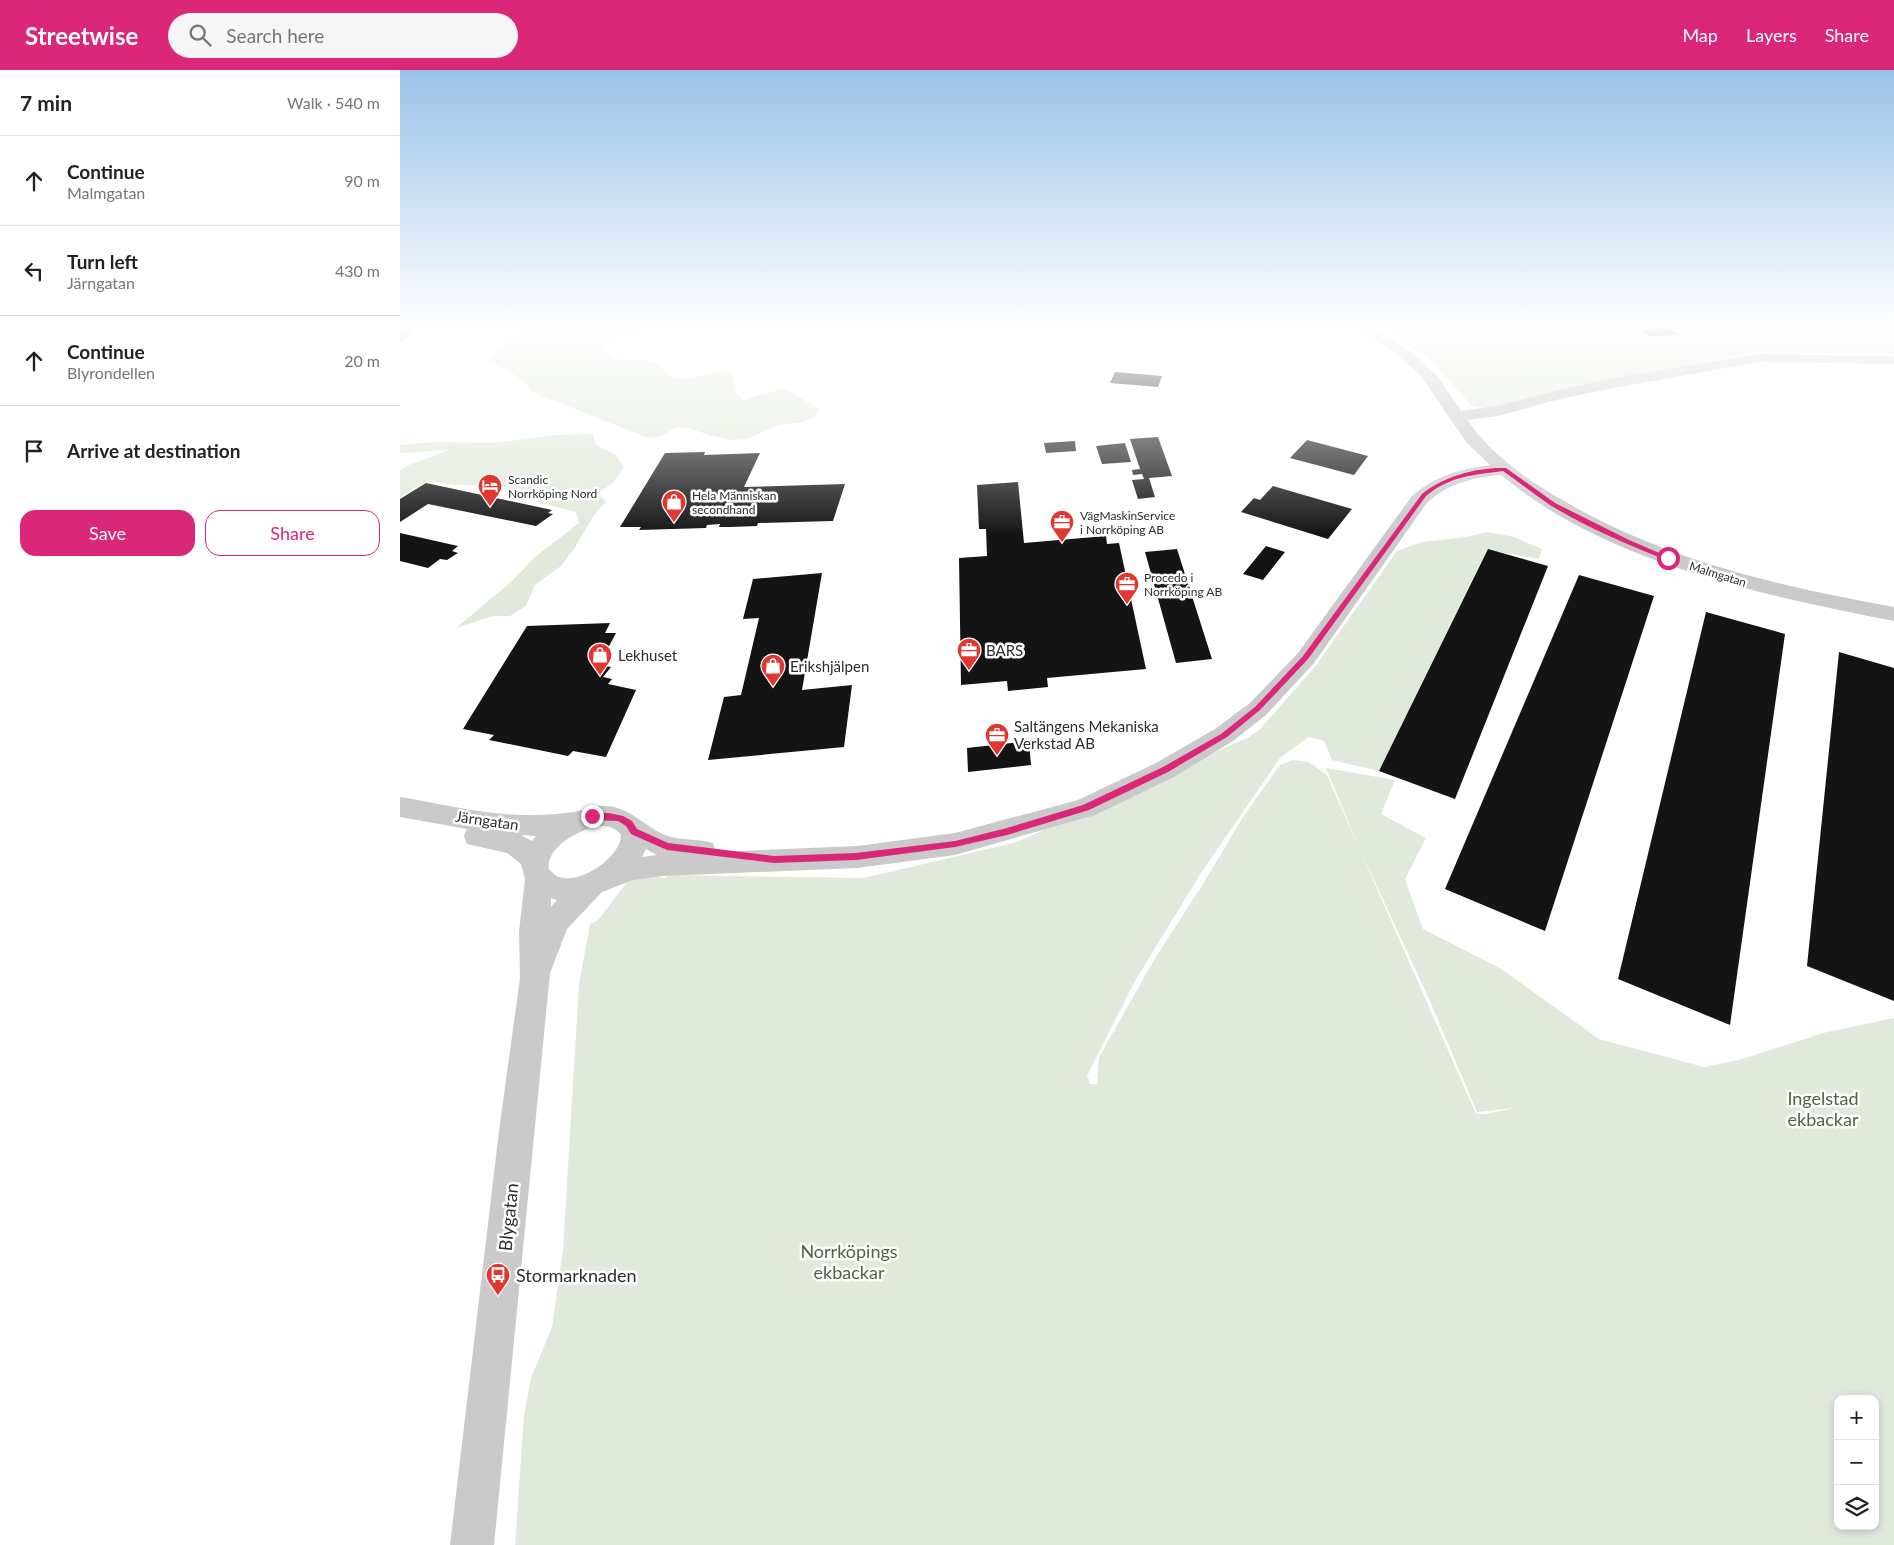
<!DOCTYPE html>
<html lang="en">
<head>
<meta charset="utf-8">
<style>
	:root { --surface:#fff; --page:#f6f6f6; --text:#222; --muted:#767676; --line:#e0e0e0; --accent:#db2777 }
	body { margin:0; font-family:Lato,sans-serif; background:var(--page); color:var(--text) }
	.controls { position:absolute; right:15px; bottom:15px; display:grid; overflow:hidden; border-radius:10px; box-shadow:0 2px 8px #0003 }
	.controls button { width:45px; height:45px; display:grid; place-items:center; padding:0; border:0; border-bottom:1px solid var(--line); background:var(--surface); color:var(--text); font:25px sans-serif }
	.stop { position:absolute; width:15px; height:15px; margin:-11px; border:4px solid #db2777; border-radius:50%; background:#fff }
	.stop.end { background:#db2777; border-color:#fff; box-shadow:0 1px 5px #0008 }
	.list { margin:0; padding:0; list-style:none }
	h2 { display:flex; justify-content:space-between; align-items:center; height:65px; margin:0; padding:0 20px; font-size:21px }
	h2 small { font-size:16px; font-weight:400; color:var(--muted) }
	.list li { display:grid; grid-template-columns:32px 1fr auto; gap:15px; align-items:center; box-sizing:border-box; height:90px; padding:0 20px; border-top:1px solid var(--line) }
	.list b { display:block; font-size:19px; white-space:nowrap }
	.list p { margin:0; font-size:16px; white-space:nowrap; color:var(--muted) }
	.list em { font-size:16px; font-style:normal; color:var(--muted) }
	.actions { display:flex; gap:10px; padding:15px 20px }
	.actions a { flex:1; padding:11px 0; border:1px solid var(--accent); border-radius:15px; text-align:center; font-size:18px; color:var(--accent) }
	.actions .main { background:var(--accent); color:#fff }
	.icon { flex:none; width:28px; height:28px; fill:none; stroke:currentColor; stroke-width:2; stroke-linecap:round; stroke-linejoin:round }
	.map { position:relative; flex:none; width:1494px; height:1475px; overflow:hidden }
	header { display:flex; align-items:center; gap:30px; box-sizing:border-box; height:70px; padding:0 25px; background:var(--accent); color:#fff }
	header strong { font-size:24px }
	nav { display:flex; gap:28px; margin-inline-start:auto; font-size:18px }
	.search { width:350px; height:45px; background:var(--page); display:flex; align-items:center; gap:12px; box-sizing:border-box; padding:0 18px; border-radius:28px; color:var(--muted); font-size:19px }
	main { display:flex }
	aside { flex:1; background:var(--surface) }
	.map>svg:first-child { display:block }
	.green { fill:#e1eada; fill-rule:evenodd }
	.building { fill:#141414 }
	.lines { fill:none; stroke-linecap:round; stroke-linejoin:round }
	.minor { fill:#cacaca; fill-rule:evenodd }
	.highway { fill:#949494; fill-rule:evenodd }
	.route { fill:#db2777 }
	.labels { text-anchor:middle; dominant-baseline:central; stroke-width:5; stroke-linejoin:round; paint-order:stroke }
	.far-poi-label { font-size:12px; fill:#2d2d2d; stroke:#fff; text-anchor:start }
	.far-street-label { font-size:12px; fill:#2d2d2d; stroke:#fff }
	.poi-label { font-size:15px; fill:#2d2d2d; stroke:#fff; text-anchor:start }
	.street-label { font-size:15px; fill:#2d2d2d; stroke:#fff }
	.near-park-label { font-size:18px; fill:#4b673b; stroke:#fff }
	.near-street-label { font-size:18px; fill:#2d2d2d; stroke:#fff }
	.near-poi-label { font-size:18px; fill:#2d2d2d; stroke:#fff; text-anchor:start }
</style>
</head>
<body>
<header>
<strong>Streetwise</strong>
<div class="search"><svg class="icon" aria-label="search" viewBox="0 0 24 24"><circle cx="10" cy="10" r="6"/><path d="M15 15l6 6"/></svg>Search here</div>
<nav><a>Map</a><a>Layers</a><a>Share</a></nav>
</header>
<main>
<aside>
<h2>7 min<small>Walk · 540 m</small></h2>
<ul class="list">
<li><svg class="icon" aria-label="ahead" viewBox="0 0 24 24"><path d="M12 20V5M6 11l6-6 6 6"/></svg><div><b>Continue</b><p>Malmgatan</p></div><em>90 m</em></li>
<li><svg class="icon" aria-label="left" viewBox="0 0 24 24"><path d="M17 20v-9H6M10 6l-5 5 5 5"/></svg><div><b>Turn left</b><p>Järngatan</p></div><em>430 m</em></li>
<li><svg class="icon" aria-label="ahead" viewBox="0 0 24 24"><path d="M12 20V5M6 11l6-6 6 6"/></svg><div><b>Continue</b><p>Blyrondellen</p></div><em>20 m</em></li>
<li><svg class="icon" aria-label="arrive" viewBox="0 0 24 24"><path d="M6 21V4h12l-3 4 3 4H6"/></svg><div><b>Arrive at destination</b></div></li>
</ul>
<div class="actions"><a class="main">Save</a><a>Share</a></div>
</aside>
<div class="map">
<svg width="1494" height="1475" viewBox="0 0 1494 1475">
	<rect width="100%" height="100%" fill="#fff"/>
	<!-- green -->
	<path class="green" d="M126,258H252L215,270L199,278L214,289L245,290L259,294C274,321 308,301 331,300L336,322L342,330L385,318L419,339L415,347L402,352L378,355L348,369L331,370L312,366L289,358L277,357L261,366L248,368L132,322C120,305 105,298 85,291L104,277L117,262Z
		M985,258H1494V285L1358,282L1156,322L1092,340L1071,335L1033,292Z
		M193,364L196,375L215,384L224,397L213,413L198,423L206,432L194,445L174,479L161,496L135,515L126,536L110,546H93L56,558L112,511L135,487L179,453L176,442L137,432L131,421C97,413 62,418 27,411L0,427V400L9,395L49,380L0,383V375L37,372L94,373L158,365Z
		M1086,462L1111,466L1142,479L1139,489L1087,480L979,701L932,690L924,671L909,667L880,688L801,803L735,911L687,1006L690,1014H697L699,987L754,890L801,817L843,747L880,695L893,690L909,692L927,705L1076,1044H1086L1115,1038L1077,1042L1030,931L960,780L926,698L995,710L981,744L1026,768L1005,809L1023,859L1100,898L1199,969L1304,997L1339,990L1423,963L1494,948V1475H115L124,1345L131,1308L152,1257L163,1180L179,914L190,854L198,850L234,803L265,808L269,805L464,808L617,772L849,667L859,660L914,598L997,481L1022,472L1066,467ZM1438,1329H1475V1456H1438Z"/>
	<!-- building -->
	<path class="building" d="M1255,258H1271L1279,265L1249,266L1241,259Z
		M715,302L762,306L758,317L710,313Z
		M758,367L772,406L749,408L755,427L738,429L732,410L744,409L742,404L733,405L732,400L740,399L730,369Z
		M907,370L968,386L954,405L890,388Z
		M675,371L676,381L646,383L644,373Z
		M725,373L731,392L702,394L696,376Z
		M305,382L304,385L360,383L344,417L445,414L433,451L358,453L357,456L330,457H319L320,454L307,455L306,458L239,460L241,457H220L265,383Z
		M618,412L624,473L706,466L707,474L719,473L746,599L647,608L648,617L608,621L607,611L561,615L559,488L587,486L586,459H579L577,415Z
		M26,413L152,440L148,443L153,444L136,456L28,434L0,452V429Z
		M873,416L952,439L928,469L841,442L854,428L860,430Z
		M0,463L58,476L52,481L58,483L47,490L40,489L28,498L0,491Z
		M866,476L885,482L863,510L843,504Z
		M777,479L812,589L776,593L745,482Z
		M1088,479L1148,496L1055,729L979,701Z
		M422,503L402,620L452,615L444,677L308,690L324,627L341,625L359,548L343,549L353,509Z
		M1179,505L1254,526L1145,861L1045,819Z
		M1306,542L1385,564L1330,955L1218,909Z
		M210,553L205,563H216L199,595L211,597L203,607L212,609L208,614L236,620L206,687L173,681L168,686L89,670L94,665L63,659L127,556Z
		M1439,582L1494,598V931L1407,896Z
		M629,671L631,695L568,702L567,678Z"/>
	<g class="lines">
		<!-- minor -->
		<path class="minor" d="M959,258H976L1018,287L1038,307L1061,341L1097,336L1158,320L1219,307L1359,284L1494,286V294L1359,292L1219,317L1160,329L1098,346L1067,350C1092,385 1128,411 1166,432C1267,491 1380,516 1494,537V551C1362,525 1206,493 1101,405C1071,408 1048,413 1026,434L914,593L866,645L833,671L774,707L695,745L555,785L457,798L263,806L233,810L202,822L167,859L150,903L94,1475H50L99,1061L120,908L119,862L125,809L121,794L107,783L67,774L64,766L67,759L0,747V727C43,734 88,746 132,745C146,745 160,744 174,742C185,740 195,735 207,736C233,738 248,761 271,767C285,770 299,769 313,773L316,782L457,776L555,763L678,730L756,693L815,659L850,633L898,583L1012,426C1035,406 1060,399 1090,395L1067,373L1021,306L1000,287ZM200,756C209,756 216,758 221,765C221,787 180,815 159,807C155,806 152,802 149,799C145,777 182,758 200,756ZM121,765L136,766L132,771ZM246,779L257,785L242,787ZM151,828L157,830L151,837Z"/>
		<!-- highway -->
		<path class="highway" d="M1,258H17L5,270L0,272Z"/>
	</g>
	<!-- sky -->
	<linearGradient id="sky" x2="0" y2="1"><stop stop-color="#9ac2e9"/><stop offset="0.55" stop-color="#fff"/><stop offset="1" stop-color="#fff" stop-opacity="0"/></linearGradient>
	<rect width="1494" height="465" fill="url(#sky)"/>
	<!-- route -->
	<path class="route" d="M1106,398L1155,433L1229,470L1271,488L1266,490C1226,474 1186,457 1150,435C1134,424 1119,412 1103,401C1073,405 1050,406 1026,426L908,589L860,640L827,667L768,702L689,740L607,765L555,777L456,790L374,793L267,780L231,764L226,756L218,751L192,750L188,746L192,743H209L223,746L232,751L237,759L268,773L374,786L456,783L555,771L607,758L683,735L763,697L821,664L855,637L903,586L1022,424C1044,406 1078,397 1106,398Z"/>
	<!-- icons -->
	<defs>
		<symbol id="hotel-pin" viewBox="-11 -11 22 30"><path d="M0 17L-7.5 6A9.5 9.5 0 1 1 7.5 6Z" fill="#e13731" stroke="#fff"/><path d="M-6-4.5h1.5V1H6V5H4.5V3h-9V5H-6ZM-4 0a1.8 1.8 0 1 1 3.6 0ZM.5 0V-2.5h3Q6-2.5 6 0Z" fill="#fff"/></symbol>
		<symbol id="shop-pin" viewBox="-11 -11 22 30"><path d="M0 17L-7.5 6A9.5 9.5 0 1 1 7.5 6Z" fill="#e13731" stroke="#fff"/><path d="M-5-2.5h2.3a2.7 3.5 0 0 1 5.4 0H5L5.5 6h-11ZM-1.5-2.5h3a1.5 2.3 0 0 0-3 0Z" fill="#fff"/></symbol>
		<symbol id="office-pin" viewBox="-11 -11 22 30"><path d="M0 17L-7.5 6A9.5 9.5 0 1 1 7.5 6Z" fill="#e13731" stroke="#fff"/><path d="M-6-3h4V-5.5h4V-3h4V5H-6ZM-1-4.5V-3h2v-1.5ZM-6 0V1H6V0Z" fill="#fff"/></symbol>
		<symbol id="bus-pin" viewBox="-11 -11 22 30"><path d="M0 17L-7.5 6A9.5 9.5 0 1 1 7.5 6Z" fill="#e13731" stroke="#fff"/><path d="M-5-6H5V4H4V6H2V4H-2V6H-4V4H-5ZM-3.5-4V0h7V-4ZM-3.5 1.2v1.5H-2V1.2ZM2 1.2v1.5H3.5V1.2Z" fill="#fff"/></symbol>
	</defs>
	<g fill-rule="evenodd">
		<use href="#hotel-pin" x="76" y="402" width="28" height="38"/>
		<use href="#shop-pin" x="260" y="418" width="28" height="38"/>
		<use href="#office-pin" x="648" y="438" width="28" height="38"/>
		<use href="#office-pin" x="713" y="500" width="28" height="38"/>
		<use href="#office-pin" x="555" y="566" width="28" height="38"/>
		<use href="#shop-pin" x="186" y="571" width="28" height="38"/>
		<use href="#shop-pin" x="359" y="582" width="28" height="38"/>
		<use href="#office-pin" x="583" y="651" width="28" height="38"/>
		<use href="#bus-pin" x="84" y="1191" width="28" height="38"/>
	</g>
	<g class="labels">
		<!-- far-poi labels -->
		<g class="far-poi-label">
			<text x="108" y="409">Scandic<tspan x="108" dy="14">Norrköping Nord</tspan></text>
			<text x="292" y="425">Hela Människan<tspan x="292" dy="14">secondhand</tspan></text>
			<text x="680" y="445">VägMaskinService<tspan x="680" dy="14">i Norrköping AB</tspan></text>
			<text x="744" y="507">Procedo i<tspan x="744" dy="14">Norrköping AB</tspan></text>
		</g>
		<!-- far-street labels -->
		<g class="far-street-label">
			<text transform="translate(1318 504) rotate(17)">Malmgatan</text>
		</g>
		<!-- poi labels -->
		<g class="poi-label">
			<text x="586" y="580">BARS</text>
			<text x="218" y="585">Lekhuset</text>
			<text x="390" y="596">Erikshjälpen</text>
			<text x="614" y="656">Saltängens Mekaniska<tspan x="614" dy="17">Verkstad AB</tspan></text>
		</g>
		<!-- street labels -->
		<g class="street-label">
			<text transform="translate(87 750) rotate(8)">Järngatan</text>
		</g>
		<!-- near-park labels -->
		<g class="near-park-label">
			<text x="1423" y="1028">Ingelstad<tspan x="1423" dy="21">ekbackar</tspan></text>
			<text x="449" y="1181">Norrköpings<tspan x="449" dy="21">ekbackar</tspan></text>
		</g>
		<!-- near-street labels -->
		<g class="near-street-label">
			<text transform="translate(108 1147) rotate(-84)">Blygatan</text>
		</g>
		<!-- near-poi labels -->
		<g class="near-poi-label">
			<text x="116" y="1205">Stormarknaden</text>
		</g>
	</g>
</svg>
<div class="controls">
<button>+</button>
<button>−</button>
<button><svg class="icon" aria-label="layers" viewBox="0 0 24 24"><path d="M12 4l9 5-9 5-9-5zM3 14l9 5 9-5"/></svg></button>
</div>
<div class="stop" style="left:1268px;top:488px"></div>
<div class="stop end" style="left:192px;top:746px"></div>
</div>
</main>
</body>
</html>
